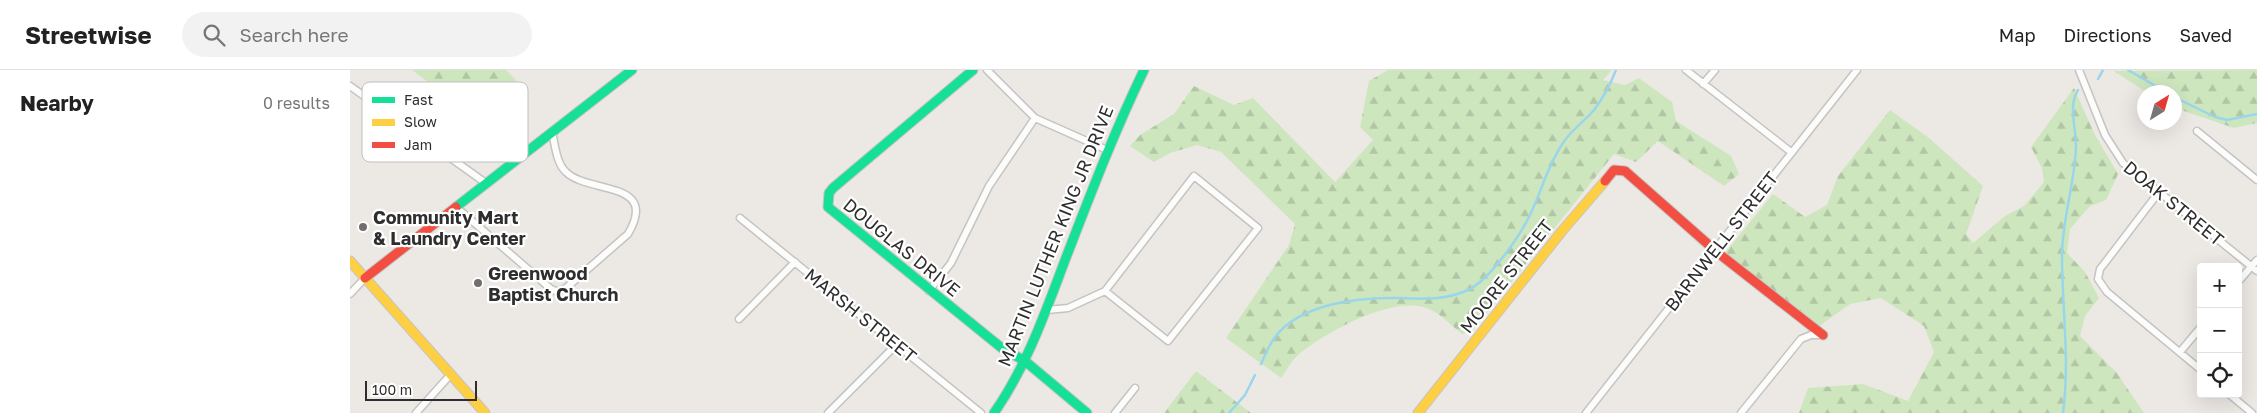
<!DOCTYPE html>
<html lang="en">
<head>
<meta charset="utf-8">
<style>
	:root { --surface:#fff; --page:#f2f2f2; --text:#222; --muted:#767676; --line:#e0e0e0 }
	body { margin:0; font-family:"Golos Text",sans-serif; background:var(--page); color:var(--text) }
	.controls { position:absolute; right:15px; bottom:15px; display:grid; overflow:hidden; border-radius:5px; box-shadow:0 5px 20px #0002 }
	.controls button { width:45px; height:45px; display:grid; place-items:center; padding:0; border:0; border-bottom:1px solid var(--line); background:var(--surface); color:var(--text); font:25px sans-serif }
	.compass { position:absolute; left:1787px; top:15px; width:45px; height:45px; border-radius:50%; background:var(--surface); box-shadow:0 5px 20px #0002; rotate:37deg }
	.scale { position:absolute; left:15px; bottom:12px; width:112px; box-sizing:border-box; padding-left:5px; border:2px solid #2e2e2e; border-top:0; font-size:14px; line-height:18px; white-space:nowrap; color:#2e2e2e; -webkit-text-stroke:4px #fff; paint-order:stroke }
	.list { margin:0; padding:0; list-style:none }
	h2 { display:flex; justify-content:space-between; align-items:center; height:65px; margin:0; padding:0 20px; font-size:21px }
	h2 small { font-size:16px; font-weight:400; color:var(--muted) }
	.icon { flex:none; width:28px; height:28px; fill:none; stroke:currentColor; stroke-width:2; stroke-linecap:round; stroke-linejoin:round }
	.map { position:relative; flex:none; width:1907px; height:343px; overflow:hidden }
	header { display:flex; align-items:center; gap:30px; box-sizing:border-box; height:70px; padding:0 25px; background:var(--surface); border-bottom:1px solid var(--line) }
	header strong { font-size:24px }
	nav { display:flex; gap:28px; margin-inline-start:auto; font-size:18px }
	.search { width:350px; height:45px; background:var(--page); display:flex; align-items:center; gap:12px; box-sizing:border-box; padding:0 18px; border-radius:28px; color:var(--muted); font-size:19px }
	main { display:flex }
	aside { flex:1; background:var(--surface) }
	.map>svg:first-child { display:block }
	.forest { fill:url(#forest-firs) }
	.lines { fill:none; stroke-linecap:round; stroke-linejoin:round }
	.stream { stroke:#99d6ec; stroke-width:2.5 }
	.street-casing { stroke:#c5c4c5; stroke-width:9 }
	.fast-casing { stroke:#c5c4c5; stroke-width:11 }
	.slow-casing { stroke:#c5c4c5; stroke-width:11 }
	.jam-casing { stroke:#c5c4c5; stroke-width:11 }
	.street { stroke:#fcfcfb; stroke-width:6 }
	.fast { stroke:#16e098; stroke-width:9 }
	.slow { stroke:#ffcf43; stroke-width:9 }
	.jam { stroke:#f24e42; stroke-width:9 }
	.poi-dot { fill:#706f6e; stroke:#fff; stroke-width:2 }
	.labels { text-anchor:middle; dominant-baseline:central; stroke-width:4.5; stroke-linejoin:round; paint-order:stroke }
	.street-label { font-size:18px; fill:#2e2e2e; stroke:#fff }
	.poi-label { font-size:18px; font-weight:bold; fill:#2e2e2e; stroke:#fff; text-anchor:start }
	.key { fill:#fff; stroke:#c0c0c0; stroke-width:1 }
	.key-label { font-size:14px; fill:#2e2e2e }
</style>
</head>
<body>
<header>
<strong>Streetwise</strong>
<div class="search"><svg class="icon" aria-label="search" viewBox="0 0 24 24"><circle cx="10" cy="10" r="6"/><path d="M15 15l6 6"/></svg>Search here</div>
<nav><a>Map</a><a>Directions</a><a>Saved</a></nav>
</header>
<main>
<aside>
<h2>Nearby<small>0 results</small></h2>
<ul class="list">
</ul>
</aside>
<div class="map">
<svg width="1907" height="343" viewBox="0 0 1907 343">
	<defs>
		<pattern id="forest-firs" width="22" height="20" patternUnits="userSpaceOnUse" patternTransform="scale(1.25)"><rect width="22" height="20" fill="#cee6be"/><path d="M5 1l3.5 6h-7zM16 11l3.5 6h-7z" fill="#b1c6a4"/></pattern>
	</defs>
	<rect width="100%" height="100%" fill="#ece8e4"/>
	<!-- forest -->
	<path class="forest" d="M62,0H156L167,11L136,57Z
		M1038,0H1262L1253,10L1275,15L1289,8L1322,32L1326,51L1381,86L1389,104L1374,116L1308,71L1286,92L1264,84L1122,261L1112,264C1102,256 1090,243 1079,239C1043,224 977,262 949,284C942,290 936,301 931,308L876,268L939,175L945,154L871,82L847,75L820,83L804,92L780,76L790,65L824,44L844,16L884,35L903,28L985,112L1023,70L1010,57L1019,11Z
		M1907,0V53L1884,58L1825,38L1824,22H1796L1764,1Z
		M1724,18L1744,63L1768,104L1756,130L1740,136L1720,159L1717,183L1735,202L1749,228L1735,246L1730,266L1766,302L1794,343H1449L1458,318L1513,314L1558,331L1584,282L1574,256L1531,228L1500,234L1468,257L1374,184L1423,124L1455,147L1477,135L1488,106L1540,40L1579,68L1633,116L1616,164L1623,173L1655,146L1674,136L1694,112L1692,98L1681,77Z
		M846,301L901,343H814Z"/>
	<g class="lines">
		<!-- stream -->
		<path class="stream" d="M1778,0L1816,22
			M1748,9L1753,0
			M1824,27L1865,47L1877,50L1907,44
			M911,294C915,285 919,275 925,267C950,234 1008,227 1047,228C1072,229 1094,231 1118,220C1139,210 1167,170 1178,149C1191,124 1197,96 1213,73C1221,60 1235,51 1244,40C1254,27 1260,15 1266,0
			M879,343L895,325L905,305
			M1713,343C1720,290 1712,239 1712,186C1712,149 1725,113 1726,76C1726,58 1718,35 1728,20"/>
		<defs>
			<path id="street" d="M637,0L685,48L757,80
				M1336,0L1441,82
				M1729,0L1755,65L1773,93L1907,201
				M1353,14L1365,0
				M0,16L137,114
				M1847,61L1907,110
				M1809,122L1754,194L1750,199L1748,209L1757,222L1851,300
				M106,137L201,219L208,222L216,218L278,164C310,110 238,124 216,102C206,93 205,74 202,62
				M390,148L631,343
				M1888,212L1907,190
				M579,221L601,193L639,116L685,48
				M0,224L15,208
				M697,240L718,238L755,221L844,106L908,158L818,271L755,221
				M389,249L445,192
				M1830,282L1851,257
				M1879,324L1902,343
				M66,343L101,304
				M478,343L547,274
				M765,343L785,318
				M1236,343L1507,0
				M1391,343L1451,269L1461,265H1473"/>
			<path id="fast" d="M623,0L483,118L479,123L478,137L653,279L675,291L737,343
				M106,137L282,0
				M644,343C678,294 696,240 717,185C741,123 765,60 794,0"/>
			<path id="slow" d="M0,191L135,343
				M1068,343L1212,161L1255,111"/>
			<path id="jam" d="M1255,111L1264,100L1275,101L1368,183L1473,265
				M15,208L106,137"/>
		</defs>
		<!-- street casing -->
		<use href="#street" class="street-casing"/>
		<!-- fast casing -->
		<use href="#fast" class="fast-casing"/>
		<!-- slow casing -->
		<use href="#slow" class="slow-casing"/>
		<!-- jam casing -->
		<use href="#jam" class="jam-casing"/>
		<!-- street -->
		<use href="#street" class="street"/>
		<!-- fast -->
		<use href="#fast" class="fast"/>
		<!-- slow -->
		<use href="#slow" class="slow"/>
		<!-- jam -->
		<use href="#jam" class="jam"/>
	</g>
	<!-- markers -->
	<g class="poi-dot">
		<circle cx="13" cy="157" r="5"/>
		<circle cx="128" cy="213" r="5"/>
	</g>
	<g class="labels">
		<!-- street labels -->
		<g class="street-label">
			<text transform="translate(1824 133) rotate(39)">DOAK STREET</text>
			<text transform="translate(705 166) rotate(-68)">MARTIN LUTHER KING JR DRIVE</text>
			<text transform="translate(1371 171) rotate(-52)">BARNWELL STREET</text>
			<text transform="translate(552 177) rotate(39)">DOUGLAS DRIVE</text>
			<text transform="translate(1156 206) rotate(-52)">MOORE STREET</text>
			<text transform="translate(511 245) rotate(39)">MARSH STREET</text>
		</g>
		<!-- poi labels -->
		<g class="poi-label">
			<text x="23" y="147">Community Mart<tspan x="23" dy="21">&amp; Laundry Center</tspan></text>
			<text x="138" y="203">Greenwood<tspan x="138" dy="21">Baptist Church</tspan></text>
		</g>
	</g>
	<!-- legend -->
	<rect x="12" y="12" width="166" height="80" rx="8" class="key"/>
	<rect x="22" y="27" width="23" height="6" fill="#16e098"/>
	<rect x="22" y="49" width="23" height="7" fill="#ffcf43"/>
	<rect x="22" y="72" width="23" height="6" fill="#f24e42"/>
	<g class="key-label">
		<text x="54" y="35">Fast</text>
		<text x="54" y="57">Slow</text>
		<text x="54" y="80">Jam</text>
	</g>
</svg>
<div class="controls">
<button>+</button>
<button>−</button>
<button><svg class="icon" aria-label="locate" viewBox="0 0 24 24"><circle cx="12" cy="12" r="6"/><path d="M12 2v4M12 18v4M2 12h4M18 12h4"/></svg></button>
</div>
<svg class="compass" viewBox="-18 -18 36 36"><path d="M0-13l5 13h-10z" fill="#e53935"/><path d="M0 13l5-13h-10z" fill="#767676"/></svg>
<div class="scale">100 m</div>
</div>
</main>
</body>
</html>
